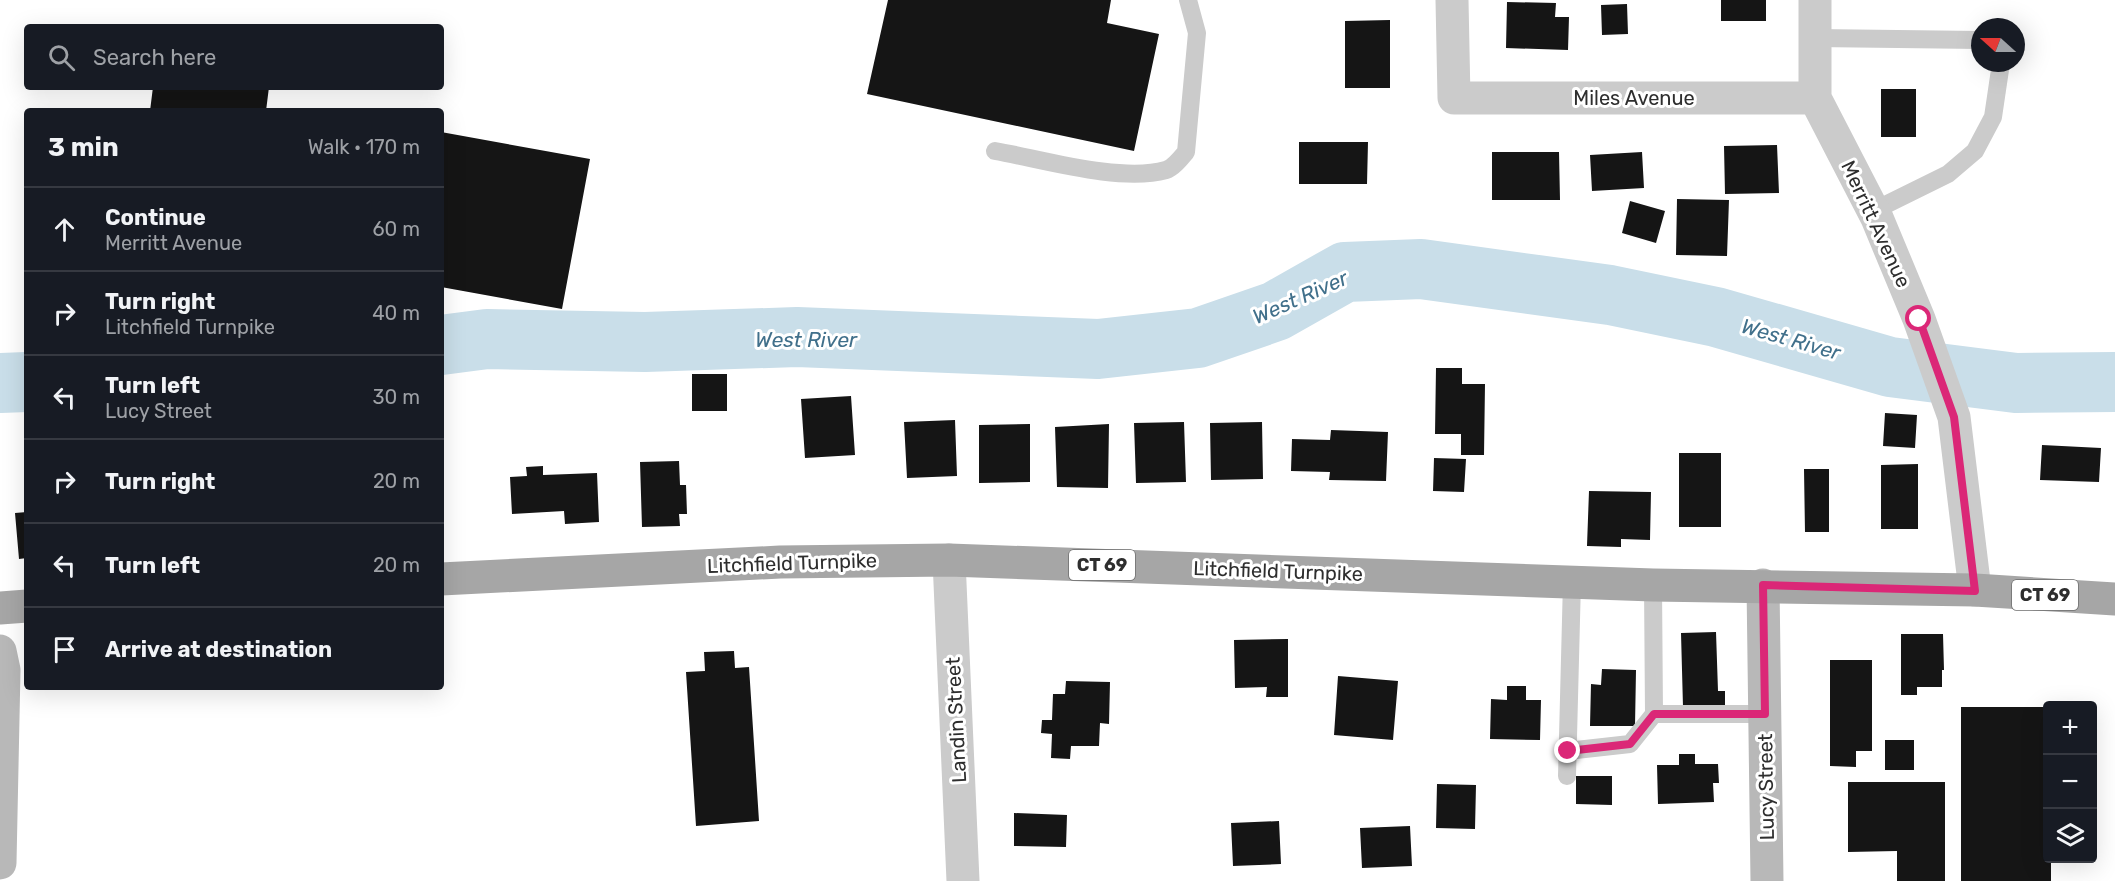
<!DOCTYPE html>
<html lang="en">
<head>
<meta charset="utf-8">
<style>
	:root { --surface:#171b24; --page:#242831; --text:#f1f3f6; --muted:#9ea1a6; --line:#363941 }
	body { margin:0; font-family:Rubik,sans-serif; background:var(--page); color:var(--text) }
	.controls { position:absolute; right:18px; bottom:18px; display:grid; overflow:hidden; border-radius:6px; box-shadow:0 6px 24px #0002 }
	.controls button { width:54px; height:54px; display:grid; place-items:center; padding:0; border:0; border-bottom:2px solid var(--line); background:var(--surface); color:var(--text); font:30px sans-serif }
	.compass { position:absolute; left:1971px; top:18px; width:54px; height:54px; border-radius:50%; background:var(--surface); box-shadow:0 6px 24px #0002; rotate:291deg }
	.stop { position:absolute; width:18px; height:18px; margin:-14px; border:4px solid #db2777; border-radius:50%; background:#fff }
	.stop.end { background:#db2777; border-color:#fff; box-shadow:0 2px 6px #0008 }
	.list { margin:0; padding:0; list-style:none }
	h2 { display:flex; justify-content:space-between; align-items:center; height:78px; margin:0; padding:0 24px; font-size:26px }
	h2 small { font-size:20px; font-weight:400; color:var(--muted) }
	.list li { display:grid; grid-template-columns:39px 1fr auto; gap:18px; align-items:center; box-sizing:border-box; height:84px; padding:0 24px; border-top:2px solid var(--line) }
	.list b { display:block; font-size:22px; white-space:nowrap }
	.list p { margin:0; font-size:20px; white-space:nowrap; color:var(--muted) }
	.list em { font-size:20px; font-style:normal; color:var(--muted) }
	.icon { flex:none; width:33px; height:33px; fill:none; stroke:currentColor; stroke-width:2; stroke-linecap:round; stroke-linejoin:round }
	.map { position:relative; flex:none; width:2115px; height:881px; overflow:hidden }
	.search { position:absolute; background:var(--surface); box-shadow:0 6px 24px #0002; left:24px; top:24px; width:420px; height:66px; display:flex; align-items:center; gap:15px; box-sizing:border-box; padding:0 21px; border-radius:6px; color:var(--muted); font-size:22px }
	.panel { position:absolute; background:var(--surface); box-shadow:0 6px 24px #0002; left:24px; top:108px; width:420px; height:582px; border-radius:6px }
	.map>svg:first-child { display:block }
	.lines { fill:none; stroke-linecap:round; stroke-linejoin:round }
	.river { stroke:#c9dee9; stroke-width:60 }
	.building { fill:#151515 }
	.lane { stroke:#cbcbcb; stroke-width:18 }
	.street { stroke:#cbcbcb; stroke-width:33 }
	.secondary { stroke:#b8b8b8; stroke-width:33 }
	.primary { stroke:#a6a6a6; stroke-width:33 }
	.route { stroke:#db2777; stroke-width:8 }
	.labels { text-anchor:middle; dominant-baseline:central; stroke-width:6; stroke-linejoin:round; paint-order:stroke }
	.shield { fill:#fff; stroke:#6d6d6d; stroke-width:1.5 }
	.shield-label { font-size:18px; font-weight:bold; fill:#2e2e2e }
	.street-label { font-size:20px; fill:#2e2e2e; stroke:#fff }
	.water-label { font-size:21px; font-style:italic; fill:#41708b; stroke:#fff }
</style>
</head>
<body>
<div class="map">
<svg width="2115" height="881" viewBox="0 0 2115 881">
	<rect width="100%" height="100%" fill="#fff"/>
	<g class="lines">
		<!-- river -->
		<path class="river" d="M441,345L487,339L645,342L797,337L1098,349L1198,338L1276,311L1345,272L1421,269L1610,295L1716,317L1890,367L2016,383L2115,382
			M0,383L27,382"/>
	</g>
	<!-- building -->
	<path class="building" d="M888,0H1111L1107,23L1159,34L1134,151L867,94Z
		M1721,0H1766V21H1721Z
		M1507,2L1556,3L1555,17H1569L1568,50L1506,48Z
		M1627,4L1628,34L1602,35L1601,5Z
		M1390,20V88H1345V21Z
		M153,87H269L266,111H150Z
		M1881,89H1916V137H1881Z
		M441,132L590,159L562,309L441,287Z
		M1299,142H1368L1367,184H1299Z
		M1777,145L1779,193L1725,194L1724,146Z
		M1492,152H1559L1560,200H1492Z
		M1642,152L1644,188L1592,191L1590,155Z
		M1677,199L1729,200L1727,256L1676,255Z
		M1630,201L1665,211L1656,243L1622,233Z
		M1436,368H1462V384H1485L1484,455H1461V434H1435Z
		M692,374H727V411H692Z
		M851,396L855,455L805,458L801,399Z
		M1885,413L1917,415L1915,448L1883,446Z
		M955,420L957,476L907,478L904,422Z
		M1184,422L1186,482L1136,483L1134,423Z
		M1262,422L1263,479L1211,480L1210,423Z
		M1030,424V482L979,483V425Z
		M1109,424L1108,488L1057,487L1055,427Z
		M1331,430L1388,432L1386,481L1329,480L1330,472L1291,471L1292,439L1330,440Z
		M2042,445L2101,448L2099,482L2040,480Z
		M1679,453H1721V527H1679Z
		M1434,458L1466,459L1464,492L1433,491Z
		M679,461L680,485H686L687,514H679L680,526L642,527L640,462Z
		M1918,464V529H1881V465Z
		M543,466V475L597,473L599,522L565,524L564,511L512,514L510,477L527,476L526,467Z
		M1804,469H1829V532H1805Z
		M1589,491L1651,492L1650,540L1621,539V547L1587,546Z
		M27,512V558L19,559L15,513Z
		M1716,632L1718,691H1725V706L1683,707L1681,633Z
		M1901,634H1943L1944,670H1942V687H1917V695H1901Z
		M1288,639V697H1266L1267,687L1235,688L1234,640Z
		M734,651L735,668L749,667L759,821L696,826L686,672L705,671L704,652Z
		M1830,660H1872V751H1856V767L1830,766Z
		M1602,669L1636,670L1635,726H1590L1591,684L1601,685Z
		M1338,676L1398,681L1393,740L1334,735Z
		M1066,681L1110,682L1109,724L1100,723L1099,746H1071L1070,759L1051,758L1052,734L1041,733L1042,720H1052L1053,694H1065Z
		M1507,686H1526V700H1541L1540,740L1490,739L1491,699L1507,700Z
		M1961,707H2048V858H2051V881H1961Z
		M1885,740H1914V770H1885Z
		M1679,754H1695V764H1718L1719,783H1713L1714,802L1658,804L1657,765H1679Z
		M1576,776H1612V805L1576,804Z
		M1848,782H1945V881H1897V851L1848,852Z
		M1437,784L1476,785L1475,829L1436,828Z
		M1014,813L1067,815L1066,847L1014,846Z
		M1279,821L1281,864L1233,866L1231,823Z
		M1410,826L1412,866L1362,868L1360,828Z"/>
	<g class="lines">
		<!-- lane -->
		<path class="lane" d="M1815,38L1980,40
			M995,151C1041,159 1121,183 1166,170C1173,168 1181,158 1186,152L1197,33L1188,0
			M1873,211L1948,174L1975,151L1993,117L2001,63
			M1653,585L1654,714H1765
			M1567,751L1630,744L1654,714
			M1567,776L1572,581"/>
		<!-- street -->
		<path class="street" d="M1452,0L1454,98H1815
			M1815,0V98L1877,218L1919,319L1954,417L1975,590
			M949,560L963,881"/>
		<!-- secondary -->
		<path class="secondary" d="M1763,585L1767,881
			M0,651L4,670L0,863"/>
		<!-- primary -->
		<path class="primary" d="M441,579L780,562L949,560L1653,585L1975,590L2115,599
			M0,608L27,606"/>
	</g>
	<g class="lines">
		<!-- route -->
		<path class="route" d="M1568,751L1630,744L1654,714H1765L1763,585L1975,591L1954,417L1919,319"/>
	</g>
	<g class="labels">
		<!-- shield labels -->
		<g class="shield">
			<rect x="1069" y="550" width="66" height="30" rx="4.5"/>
			<rect x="2012" y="580" width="66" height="30" rx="4.5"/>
		</g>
		<g class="shield-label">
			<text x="1102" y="565">CT 69</text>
			<text x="2045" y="595">CT 69</text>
		</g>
		<!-- street labels -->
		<g class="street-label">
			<text x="1634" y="98">Miles Avenue</text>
			<text transform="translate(1876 224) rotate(65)">Merritt Avenue</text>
			<text transform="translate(792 563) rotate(-2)">Litchfield Turnpike</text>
			<text transform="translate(1278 571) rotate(2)">Litchfield Turnpike</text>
			<text transform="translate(956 720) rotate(-93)">Landin Street</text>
			<text transform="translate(1766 787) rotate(-91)">Lucy Street</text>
		</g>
		<!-- water labels -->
		<g class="water-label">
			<text transform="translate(1300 297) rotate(-24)">West River</text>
			<text x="806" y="339">West River</text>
			<text transform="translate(1791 339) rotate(16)">West River</text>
		</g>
	</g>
</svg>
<div class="controls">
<button>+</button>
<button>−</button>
<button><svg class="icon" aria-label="layers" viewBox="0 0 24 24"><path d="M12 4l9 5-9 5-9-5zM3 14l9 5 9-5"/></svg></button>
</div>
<svg class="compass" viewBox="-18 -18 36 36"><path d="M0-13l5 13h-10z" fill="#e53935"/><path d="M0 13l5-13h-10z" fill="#9ea1a6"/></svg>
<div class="stop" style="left:1919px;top:319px"></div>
<div class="stop end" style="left:1568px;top:751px"></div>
<div class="search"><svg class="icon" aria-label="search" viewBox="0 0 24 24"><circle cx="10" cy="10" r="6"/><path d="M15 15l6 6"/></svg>Search here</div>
<section class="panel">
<h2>3 min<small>Walk · 170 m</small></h2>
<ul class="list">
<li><svg class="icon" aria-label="ahead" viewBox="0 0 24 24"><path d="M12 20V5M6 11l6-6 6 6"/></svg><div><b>Continue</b><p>Merritt Avenue</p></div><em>60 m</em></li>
<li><svg class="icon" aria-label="right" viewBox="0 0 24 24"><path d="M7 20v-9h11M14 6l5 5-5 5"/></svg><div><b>Turn right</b><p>Litchfield Turnpike</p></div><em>40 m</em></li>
<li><svg class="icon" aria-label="left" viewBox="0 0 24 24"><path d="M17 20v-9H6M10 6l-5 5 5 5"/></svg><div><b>Turn left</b><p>Lucy Street</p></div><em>30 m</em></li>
<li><svg class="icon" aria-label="right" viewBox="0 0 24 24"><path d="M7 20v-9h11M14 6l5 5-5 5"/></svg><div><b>Turn right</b></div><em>20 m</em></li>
<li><svg class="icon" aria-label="left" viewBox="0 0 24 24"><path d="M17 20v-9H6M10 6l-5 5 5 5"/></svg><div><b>Turn left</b></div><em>20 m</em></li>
<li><svg class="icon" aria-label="arrive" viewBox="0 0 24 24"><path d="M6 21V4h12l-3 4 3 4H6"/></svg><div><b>Arrive at destination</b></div></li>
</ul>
</section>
</div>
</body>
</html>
